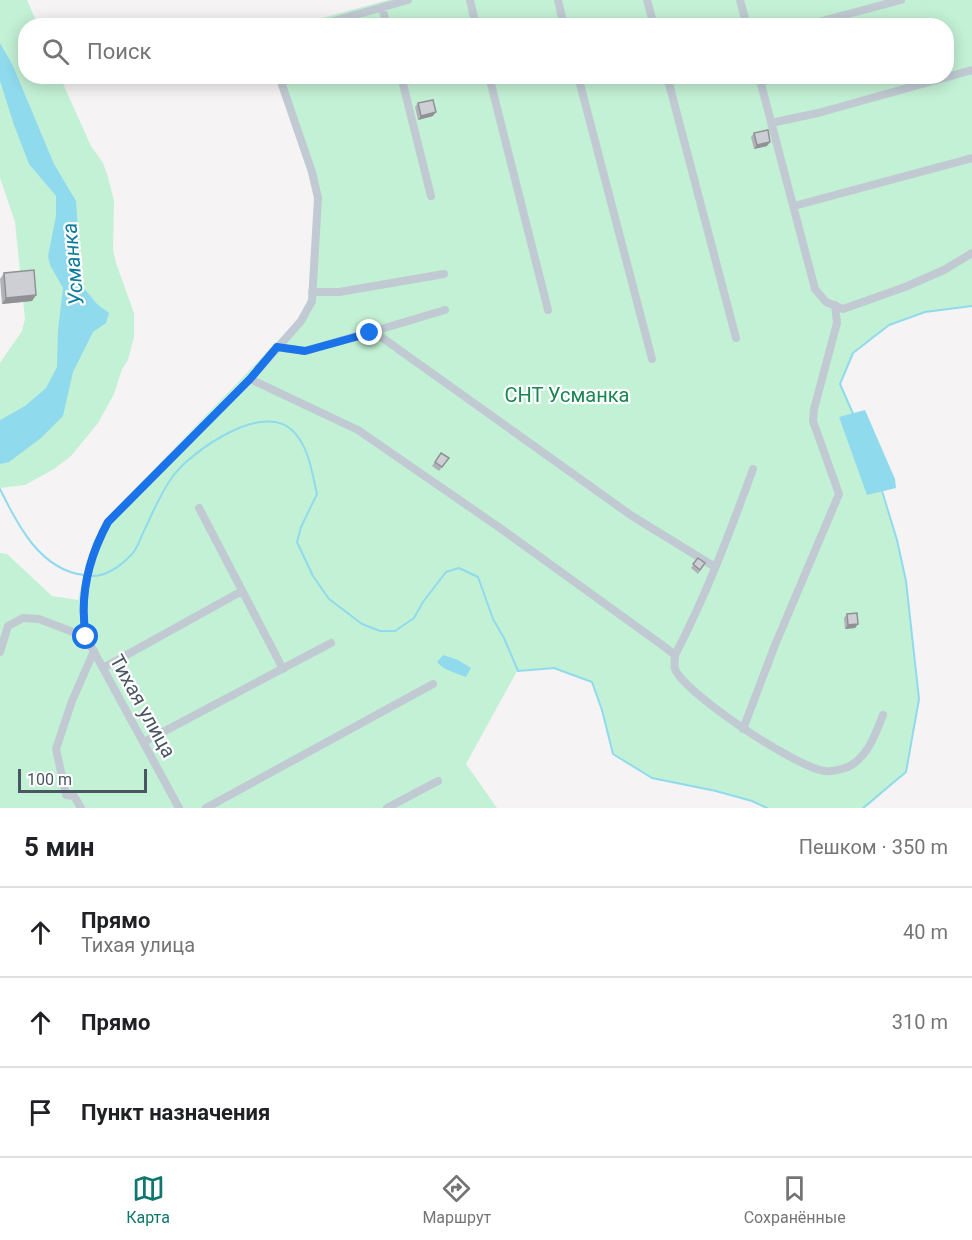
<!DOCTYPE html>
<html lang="ru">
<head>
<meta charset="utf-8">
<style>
	:root { --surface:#fff; --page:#f2f2f2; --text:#202124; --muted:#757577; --line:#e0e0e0; --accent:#0f766e }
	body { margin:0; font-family:Roboto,sans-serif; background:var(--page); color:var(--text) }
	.scale { position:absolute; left:18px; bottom:15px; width:129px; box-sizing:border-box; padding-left:6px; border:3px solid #4a5661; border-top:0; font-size:16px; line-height:21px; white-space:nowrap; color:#4a5661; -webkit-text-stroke:4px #fff; paint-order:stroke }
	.stop { position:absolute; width:18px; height:18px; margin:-14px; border:4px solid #1a73e8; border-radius:50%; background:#fff }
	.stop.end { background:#1a73e8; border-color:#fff; box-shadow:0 2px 6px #0008 }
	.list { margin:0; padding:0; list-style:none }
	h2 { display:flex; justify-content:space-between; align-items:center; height:78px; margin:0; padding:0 24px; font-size:26px }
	h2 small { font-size:20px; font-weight:400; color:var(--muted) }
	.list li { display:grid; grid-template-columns:39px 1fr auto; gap:18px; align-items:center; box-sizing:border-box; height:90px; padding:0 24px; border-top:2px solid var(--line) }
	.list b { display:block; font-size:22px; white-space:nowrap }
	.list p { margin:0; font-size:20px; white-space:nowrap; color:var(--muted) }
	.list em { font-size:20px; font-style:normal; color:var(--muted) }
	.icon { flex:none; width:33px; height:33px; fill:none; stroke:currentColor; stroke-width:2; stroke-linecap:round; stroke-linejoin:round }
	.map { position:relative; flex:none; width:972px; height:808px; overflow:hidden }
	.search { position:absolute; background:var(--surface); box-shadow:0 3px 15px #0003; left:18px; right:18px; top:18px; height:66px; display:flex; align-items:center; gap:15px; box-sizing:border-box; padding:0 21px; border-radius:24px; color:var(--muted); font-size:22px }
	.sheet { height:348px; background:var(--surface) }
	nav { display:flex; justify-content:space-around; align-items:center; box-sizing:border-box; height:84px; border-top:2px solid var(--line); background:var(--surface); font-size:16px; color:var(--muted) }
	nav a { display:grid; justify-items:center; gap:3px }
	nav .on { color:var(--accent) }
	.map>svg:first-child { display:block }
	.green { fill:#c3f1d5 }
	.water { fill:#90daee }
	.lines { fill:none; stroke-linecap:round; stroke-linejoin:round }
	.stream { stroke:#90daee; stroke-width:2 }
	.minor { stroke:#c1cad2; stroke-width:8 }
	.wall { fill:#b0b2b7 }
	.shaded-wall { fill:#909195 }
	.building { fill:#cdcfd5; stroke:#909195; stroke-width:1.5 }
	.route { stroke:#1a73e8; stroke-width:8 }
	.labels { text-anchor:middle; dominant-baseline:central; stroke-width:4.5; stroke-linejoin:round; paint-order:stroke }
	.park-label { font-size:20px; fill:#17864f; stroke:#fff }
	.street-label { font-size:20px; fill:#4a5661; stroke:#fff }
	.water-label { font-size:21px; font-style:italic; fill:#0c7c9b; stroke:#fff }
</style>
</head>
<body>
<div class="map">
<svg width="972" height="808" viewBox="0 0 972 808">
	<rect width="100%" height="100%" fill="#f5f3f3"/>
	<!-- green -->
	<path class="green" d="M0,0H27L38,25L26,26V76L60,77L91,146L103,163L108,177L114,201L113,250L116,263L134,313V337L128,360L122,369L114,394L98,423L71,456L54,469L25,485L0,488V363L22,331L25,319L15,222L0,178Z
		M388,0H972V306L925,312L889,325L853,353L840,384L862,433L897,540L906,581L919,699L906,772L869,805L863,808H767L752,801L716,791L652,778L613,754L602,710L591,682L554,668L517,671L466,764L497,808H0V553L7,554L52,596L78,600L93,543L105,520L299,319L309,300L316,199L310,173L277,77L946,76V26L296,25Z"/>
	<!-- water -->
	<path class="water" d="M0,43L13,66L54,164L76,201L82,286L97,304L109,313L106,323L93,332L73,372L63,416L41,438L9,462L0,464V420L25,406L46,388L57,367L58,330L63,288L50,265L48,256L56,216V196L29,164L14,125L0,81Z
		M865,410L895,479L896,488L867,495L839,417Z
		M443,655L458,660L471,668L466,677C455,673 444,670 437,662Z"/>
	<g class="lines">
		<!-- stream -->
		<path class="stream" d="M854,416L840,384L853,353L889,325L925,312L972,306
			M0,489C17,524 40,570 84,575
			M90,576C107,577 121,566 133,553C138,547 141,536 145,529C153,511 162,491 173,476C193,450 262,402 292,430C309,446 312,473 317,494L301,527L297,542L313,576L329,599L362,624L380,631H395L414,618L423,602L446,572L459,568L478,577L493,619L504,638L518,671L554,668L592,682L602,710L613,754L652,778L716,791L752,801L767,808
			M863,808L906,772L919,699L906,581L897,540L882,491"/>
		<!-- minor -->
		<path class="minor" d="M470,0L476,26
			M558,0L564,26
			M647,0L654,26
			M740,0L747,26
			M382,7L387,26
			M316,26L408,0
			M803,26L901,0
			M401,76L431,196
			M489,76L548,310
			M578,76L652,359
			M667,76L736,338
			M759,76L815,289L826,302L843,309L905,287L944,270L972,253
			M771,123L818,113L972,70
			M794,206L972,158
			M312,292H339L444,274
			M371,332L445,310
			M277,347L305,351L370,332L377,334L632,516L715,567
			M250,379L358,430L500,528L662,645L675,655C675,659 674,665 675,669C685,694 797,768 825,771C831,772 842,769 848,767C868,757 875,735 883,715
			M199,508L283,669
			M0,652L8,626L23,618L39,619L86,637
			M675,655C706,596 730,532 753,469
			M103,668L242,591
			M743,729L775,645L839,494L813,421L814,409L837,323L835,305
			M144,742L331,643
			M81,808L74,796L66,795L56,749L72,701L94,651
			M179,808L86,637C79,597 89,557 108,522L250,379L301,321L312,301L318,198L312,172L279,76
			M206,808L433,684
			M387,808L438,781"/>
	</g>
	<!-- wall -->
	<path class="wall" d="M418,103L433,116L418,120L415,107Z
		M754,133L767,146L754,149L751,137Z
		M4,273L36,295L32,301L2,304L0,279Z
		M441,453L449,458L439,471L432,466Z
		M698,558L705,563L698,574L691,568Z
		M847,614L858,624L855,628L845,629L844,618Z"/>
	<!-- shaded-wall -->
	<path class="shaded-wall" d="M436,112L433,116L418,120L421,116Z
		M770,142L767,146L754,149L757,145Z
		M36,295L32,301L2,304L6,298Z
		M858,624L855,628L845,629L848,625Z"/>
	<!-- building -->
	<path class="building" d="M433,100L436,112L421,116L418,103Z
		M768,130L770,142L757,145L754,133Z
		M34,270L36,295L6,298L4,273Z
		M441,453L449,458L442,467L435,462Z
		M698,558L705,563L700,570L693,564Z
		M857,613L858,624L848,625L847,614Z"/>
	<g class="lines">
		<!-- route -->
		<path class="route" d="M86,637C79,597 89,557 108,522L250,379L277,347L305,351L370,333"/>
	</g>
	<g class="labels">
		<!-- park labels -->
		<g class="park-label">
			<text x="567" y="395">СНТ Усманка</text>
		</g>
		<!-- street labels -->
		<g class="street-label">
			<text transform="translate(143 706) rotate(61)">Тихая улица</text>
		</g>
		<!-- water labels -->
		<g class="water-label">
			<text transform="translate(73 264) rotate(-95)">Усманка</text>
		</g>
	</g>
</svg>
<div class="scale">100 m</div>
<div class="stop" style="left:86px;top:637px"></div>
<div class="stop end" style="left:370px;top:333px"></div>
<div class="search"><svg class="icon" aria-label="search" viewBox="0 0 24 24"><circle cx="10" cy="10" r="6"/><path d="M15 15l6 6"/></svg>Поиск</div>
</div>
<section class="sheet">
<h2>5 мин<small>Пешком · 350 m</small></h2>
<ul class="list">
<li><svg class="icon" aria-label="ahead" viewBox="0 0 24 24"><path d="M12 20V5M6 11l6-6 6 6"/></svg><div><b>Прямо</b><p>Тихая улица</p></div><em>40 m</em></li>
<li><svg class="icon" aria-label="ahead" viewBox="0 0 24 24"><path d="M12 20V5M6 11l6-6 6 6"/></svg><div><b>Прямо</b></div><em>310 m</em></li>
<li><svg class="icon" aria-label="arrive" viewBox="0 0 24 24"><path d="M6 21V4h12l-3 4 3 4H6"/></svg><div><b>Пункт назначения</b></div></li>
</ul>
</section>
<nav>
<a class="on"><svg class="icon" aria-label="map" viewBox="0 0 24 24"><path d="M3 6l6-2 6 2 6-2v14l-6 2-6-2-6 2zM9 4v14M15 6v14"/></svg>Карта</a>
<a><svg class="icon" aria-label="directions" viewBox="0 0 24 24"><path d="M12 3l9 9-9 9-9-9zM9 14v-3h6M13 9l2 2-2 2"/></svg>Маршрут</a>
<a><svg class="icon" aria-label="saved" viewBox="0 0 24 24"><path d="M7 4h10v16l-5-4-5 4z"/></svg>Сохранённые</a>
</nav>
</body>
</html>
